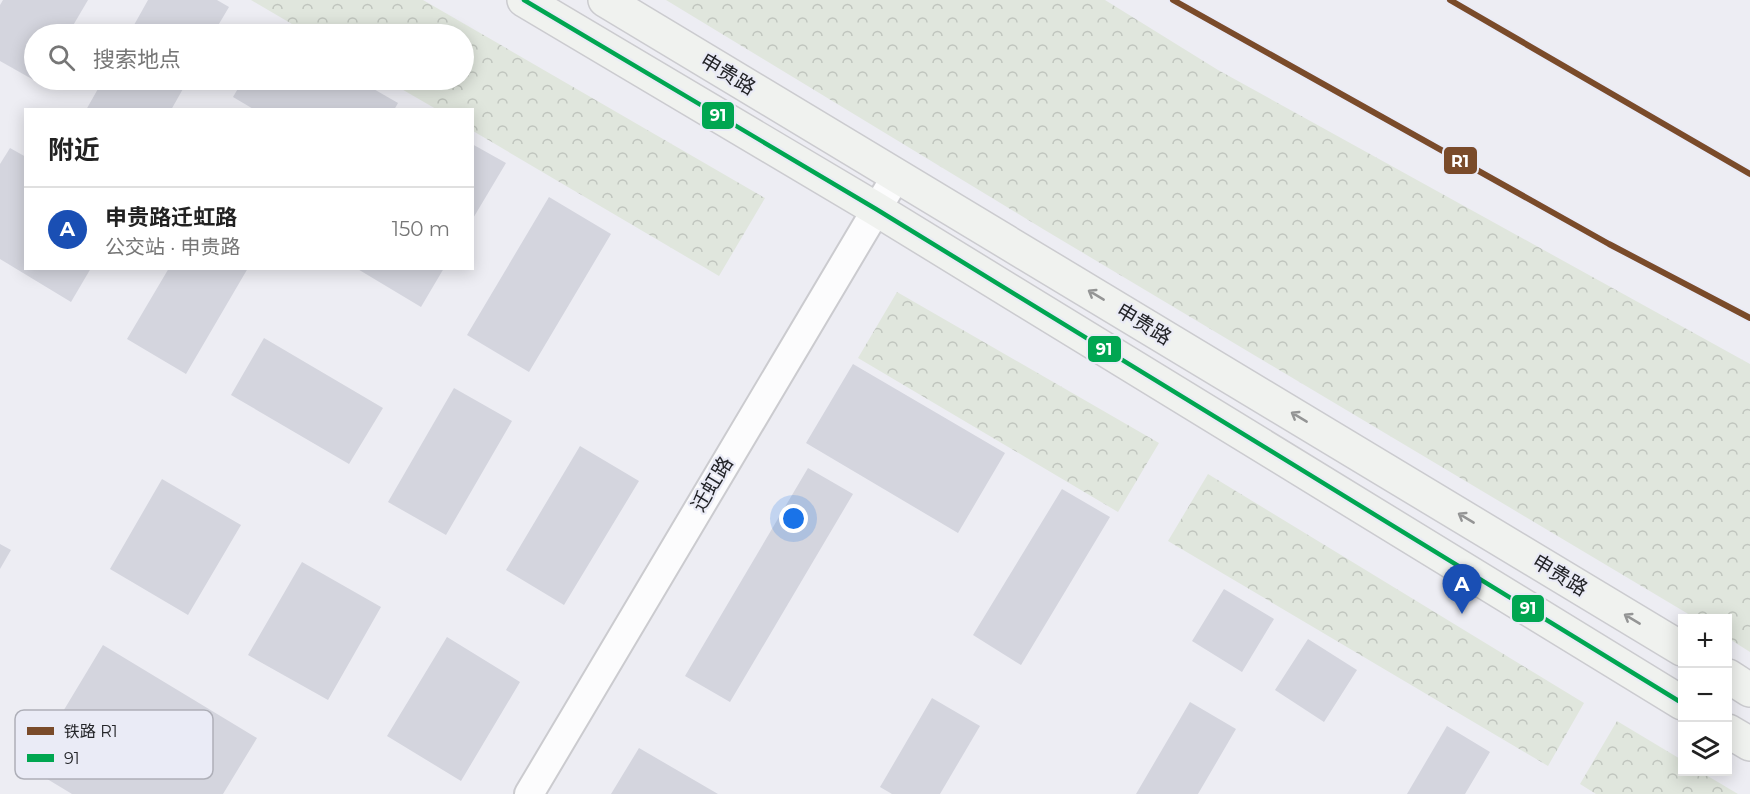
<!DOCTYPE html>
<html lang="zh">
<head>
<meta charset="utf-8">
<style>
	:root { --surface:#fff; --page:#f2f2f2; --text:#222; --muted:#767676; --line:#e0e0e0; --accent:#0b8043 }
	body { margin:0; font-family:Montserrat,"Noto Sans SC",sans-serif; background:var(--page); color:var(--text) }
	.controls { position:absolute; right:18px; bottom:18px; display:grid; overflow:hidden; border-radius:0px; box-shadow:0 3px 15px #0003 }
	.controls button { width:54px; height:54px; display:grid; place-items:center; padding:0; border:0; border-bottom:2px solid var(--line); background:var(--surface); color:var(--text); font:30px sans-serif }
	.you { position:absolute; left:794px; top:519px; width:21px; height:21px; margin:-15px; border:4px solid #fff; border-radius:50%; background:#1a73e8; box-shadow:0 0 0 9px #1a73e833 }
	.badge { display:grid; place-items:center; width:39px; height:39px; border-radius:50%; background:var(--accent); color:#fff; font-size:20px; font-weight:700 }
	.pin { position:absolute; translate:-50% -50px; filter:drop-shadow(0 2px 3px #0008) }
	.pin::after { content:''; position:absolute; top:32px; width:21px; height:18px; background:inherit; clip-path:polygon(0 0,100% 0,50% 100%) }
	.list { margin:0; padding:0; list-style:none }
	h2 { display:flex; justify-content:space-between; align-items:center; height:78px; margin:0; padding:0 24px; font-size:26px }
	h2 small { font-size:20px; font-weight:400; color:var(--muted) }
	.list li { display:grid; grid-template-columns:39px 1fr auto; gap:18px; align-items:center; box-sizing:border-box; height:84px; padding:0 24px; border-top:2px solid var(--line) }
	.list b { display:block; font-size:22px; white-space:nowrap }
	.list p { margin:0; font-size:20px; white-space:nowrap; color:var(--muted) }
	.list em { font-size:20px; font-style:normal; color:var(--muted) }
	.icon { flex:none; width:33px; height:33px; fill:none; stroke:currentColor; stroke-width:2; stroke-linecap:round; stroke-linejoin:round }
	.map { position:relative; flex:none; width:1750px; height:794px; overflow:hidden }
	.search { position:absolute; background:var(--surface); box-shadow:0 3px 15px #0003; left:24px; top:24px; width:450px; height:66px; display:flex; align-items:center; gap:15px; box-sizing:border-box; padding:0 21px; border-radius:33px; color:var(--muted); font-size:22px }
	.panel { position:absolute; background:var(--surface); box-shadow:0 3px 15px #0003; left:24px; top:108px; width:450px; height:162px; border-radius:0px }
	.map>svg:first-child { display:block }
	.forest { fill:url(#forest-crowns) }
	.building { fill:#d4d5de }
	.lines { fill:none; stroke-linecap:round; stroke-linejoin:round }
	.street-casing { stroke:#cbcbcf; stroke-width:32 }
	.secondary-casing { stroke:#cbcbcf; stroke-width:36 }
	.street { stroke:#fcfcfd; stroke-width:28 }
	.secondary { stroke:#f0f2ef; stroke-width:33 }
	.bus-1-casing { stroke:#eaebf6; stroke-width:9 }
	.bus-1 { stroke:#00a651; stroke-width:4.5 }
	.rail-1-casing { stroke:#eaebf6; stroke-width:10 }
	.rail-1 { stroke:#7a4b2a; stroke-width:6 }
	.oneway { stroke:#949595 }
	.labels { text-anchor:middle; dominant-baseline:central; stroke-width:4.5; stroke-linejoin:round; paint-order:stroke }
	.street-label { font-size:20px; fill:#232428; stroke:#eaebf6 }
	.key { fill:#eaebf6; stroke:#aeafb8; stroke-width:1.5 }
	.key-label { font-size:16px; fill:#232428 }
	.line-badge { stroke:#eaebf6; stroke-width:2 }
	.badge-label { font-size:16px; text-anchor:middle; font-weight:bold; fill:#fff }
</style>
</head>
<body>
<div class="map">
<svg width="1750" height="794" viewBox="0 0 1750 794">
	<defs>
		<pattern id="forest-crowns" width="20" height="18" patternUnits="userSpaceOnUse" patternTransform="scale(1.5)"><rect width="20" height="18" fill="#e0e6dd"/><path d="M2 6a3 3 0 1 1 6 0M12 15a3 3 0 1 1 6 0" fill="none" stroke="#c0c5be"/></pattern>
	</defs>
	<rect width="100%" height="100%" fill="#ededf3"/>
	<!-- forest -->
	<path class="forest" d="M251,0H423L765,198L719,276L473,131L472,110L436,109L386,80H464V34H309Z
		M666,0H1105L1218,70L1750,364V652L1728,638V618H1695L1043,229Z
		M897,292L1159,443L1118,512L858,358Z
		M1208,474L1584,703L1548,766L1168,541Z
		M1617,721L1682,760V772H1701L1738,794H1596L1580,784Z"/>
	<!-- building -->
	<path class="building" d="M3,0H88L68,34H34V80H41L39,83L0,61V5Z
		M148,0H217L229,7L213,34H129Z
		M103,80H188L171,110H86Z
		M243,80H358L398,103L394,110H255L233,97Z
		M472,144L506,163L472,220Z
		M10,148L26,157V268H91L71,302L0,259V164Z
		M549,197L611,234L529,372L467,335Z
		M169,268H248L186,374L127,339Z
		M356,268H444L421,307Z
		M264,338L383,408L349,464L231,395Z
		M853,364L1005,453L958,533L806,443Z
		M454,388L512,421L446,535L388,502Z
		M580,446L639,481L564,605L506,570Z
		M808,468L853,494L730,702L685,676Z
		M162,479L241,525L188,615L110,569Z
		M1062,489L1110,517L1021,665L973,635Z
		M0,544L11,550L0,569Z
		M302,562L381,607L328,700L248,655Z
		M1224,589L1274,619L1242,672L1192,641Z
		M447,637L520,682L461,781L387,736Z
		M1308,639L1357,670L1324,722L1275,690Z
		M103,645L257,738L223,794H72L29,768Z
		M932,698L980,726L940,794H892L880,787Z
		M1190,702L1236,729L1198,794H1136Z
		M1447,726L1490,752L1465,794H1407Z
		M639,748L718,794H611Z"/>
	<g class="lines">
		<defs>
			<path id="street" d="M529,794L897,175"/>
			<path id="secondary" d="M524,0L876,209L1682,703
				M605,0L1682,649
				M1728,676L1750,690
				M1728,731L1750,744"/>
		</defs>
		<!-- street casing -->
		<use href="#street" class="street-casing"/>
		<!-- secondary casing -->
		<use href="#secondary" class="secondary-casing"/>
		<!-- street -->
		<use href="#street" class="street"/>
		<!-- secondary -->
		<use href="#secondary" class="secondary"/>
		<defs>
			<path id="bus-1" d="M524,0L876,209L1682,703"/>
		</defs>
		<!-- bus-1 casing -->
		<use href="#bus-1" class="bus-1-casing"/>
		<!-- bus-1 -->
		<use href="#bus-1" class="bus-1"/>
		<defs>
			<path id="rail-1" d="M1173,0L1609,244L1750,318
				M1450,0L1750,174"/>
		</defs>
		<!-- rail-1 casing -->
		<use href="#rail-1" class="rail-1-casing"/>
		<!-- rail-1 -->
		<use href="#rail-1" class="rail-1"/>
	</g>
	<!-- one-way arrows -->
	<defs><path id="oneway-shaft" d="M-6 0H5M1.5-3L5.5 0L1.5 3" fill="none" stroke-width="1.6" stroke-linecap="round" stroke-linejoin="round" transform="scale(1.5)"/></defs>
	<g class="oneway">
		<use href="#oneway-shaft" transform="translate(1096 295) rotate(-149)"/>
		<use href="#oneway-shaft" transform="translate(1299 417) rotate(-149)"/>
		<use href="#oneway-shaft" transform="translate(1466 518) rotate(-149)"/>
		<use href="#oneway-shaft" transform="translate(1632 619) rotate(-149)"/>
	</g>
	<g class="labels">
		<!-- street labels -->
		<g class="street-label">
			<text transform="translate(728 74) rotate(31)">申贵路</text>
			<text transform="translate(1144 324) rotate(31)">申贵路</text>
			<text transform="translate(712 484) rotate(-59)">迁虹路</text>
			<text transform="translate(1560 575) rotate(31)">申贵路</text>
		</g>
	</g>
	<!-- legend -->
	<rect x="15" y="710" width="198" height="69" rx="9" class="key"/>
	<rect x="27" y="727" width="27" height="8" fill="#7a4b2a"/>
	<rect x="27" y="754" width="27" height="8" fill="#00a651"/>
	<g class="key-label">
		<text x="64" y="737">铁路 R1</text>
		<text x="64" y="764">91</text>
	</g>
	<g class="line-badge">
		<rect x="701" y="101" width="34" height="29" rx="6" fill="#00a651"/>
		<rect x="1443" y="146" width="35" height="29" rx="6" fill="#7a4b2a"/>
		<rect x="1087" y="335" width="35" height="28" rx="6" fill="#00a651"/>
		<rect x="1511" y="594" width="34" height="29" rx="6" fill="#00a651"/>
	</g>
	<g class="badge-label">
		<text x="718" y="121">91</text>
		<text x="1460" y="167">R1</text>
		<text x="1104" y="355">91</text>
		<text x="1528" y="614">91</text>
	</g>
</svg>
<div class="controls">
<button>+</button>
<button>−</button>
<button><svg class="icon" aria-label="layers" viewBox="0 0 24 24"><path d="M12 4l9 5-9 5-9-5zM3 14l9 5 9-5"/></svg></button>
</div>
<div class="you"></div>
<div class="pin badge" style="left:1462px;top:614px;background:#1a4fb4">A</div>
<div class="search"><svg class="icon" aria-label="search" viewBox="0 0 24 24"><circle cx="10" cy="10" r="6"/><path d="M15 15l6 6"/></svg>搜索地点</div>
<section class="panel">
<h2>附近<small></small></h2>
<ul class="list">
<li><span class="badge" style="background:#1a4fb4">A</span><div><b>申贵路迁虹路</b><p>公交站 · 申贵路</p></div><em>150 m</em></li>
</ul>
</section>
</div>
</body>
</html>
